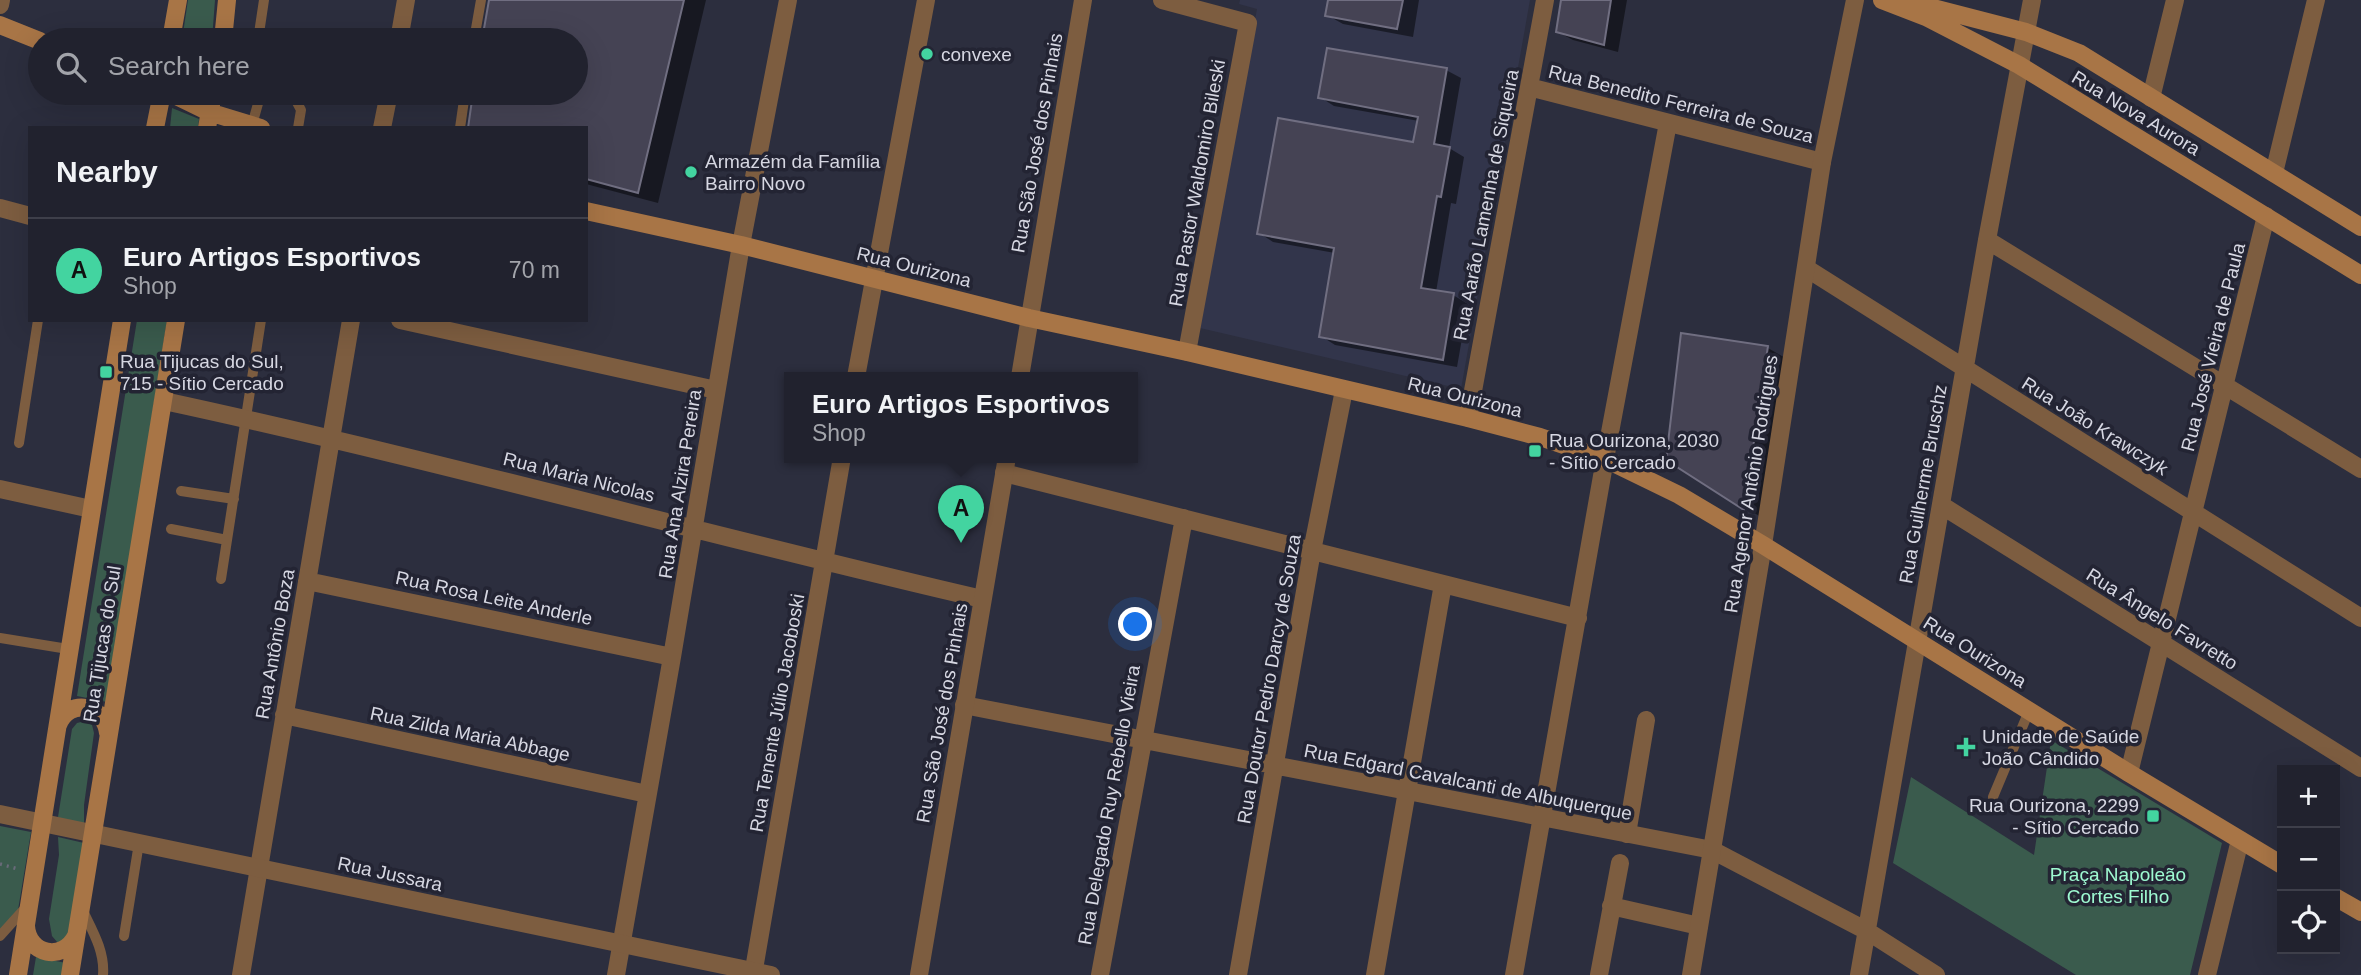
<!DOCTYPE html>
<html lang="en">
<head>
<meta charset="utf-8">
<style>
	:root { --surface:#21222e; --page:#2d2f3a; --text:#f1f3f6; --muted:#a2a4aa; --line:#3e3f4a; --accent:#43d4a0 }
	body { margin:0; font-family:Helvetica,sans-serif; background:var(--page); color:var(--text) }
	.controls { position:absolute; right:21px; bottom:21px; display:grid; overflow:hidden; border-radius:0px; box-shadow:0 7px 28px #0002 }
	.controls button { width:63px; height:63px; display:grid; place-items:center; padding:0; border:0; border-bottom:2px solid var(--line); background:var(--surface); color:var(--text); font:35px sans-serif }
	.you { position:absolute; left:1136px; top:625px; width:24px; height:24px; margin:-18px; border:5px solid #fff; border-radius:50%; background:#1a73e8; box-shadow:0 0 0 10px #1a73e833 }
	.badge { display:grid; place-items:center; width:46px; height:46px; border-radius:50%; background:var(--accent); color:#111; font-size:23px; font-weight:700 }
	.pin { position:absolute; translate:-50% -58px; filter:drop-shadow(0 2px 4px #0008) }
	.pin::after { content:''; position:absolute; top:37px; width:24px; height:21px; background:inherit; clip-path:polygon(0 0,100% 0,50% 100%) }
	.popup { position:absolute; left:784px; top:372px; width:354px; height:91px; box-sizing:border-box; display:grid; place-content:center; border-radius:0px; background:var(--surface); filter:drop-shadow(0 2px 5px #0005); font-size:23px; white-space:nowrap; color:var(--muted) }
	.popup b { font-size:26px; color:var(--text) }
	.popup::after { content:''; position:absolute; left:50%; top:100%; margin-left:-14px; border:14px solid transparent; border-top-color:var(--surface) }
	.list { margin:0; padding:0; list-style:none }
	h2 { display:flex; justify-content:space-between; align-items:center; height:91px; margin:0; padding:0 28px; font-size:30px }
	h2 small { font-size:23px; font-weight:400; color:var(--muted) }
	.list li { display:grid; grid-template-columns:46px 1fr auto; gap:21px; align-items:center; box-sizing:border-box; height:105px; padding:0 28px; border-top:2px solid var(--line) }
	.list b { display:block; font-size:26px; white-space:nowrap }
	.list p { margin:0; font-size:23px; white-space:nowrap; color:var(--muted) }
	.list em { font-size:23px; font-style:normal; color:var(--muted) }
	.icon { flex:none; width:38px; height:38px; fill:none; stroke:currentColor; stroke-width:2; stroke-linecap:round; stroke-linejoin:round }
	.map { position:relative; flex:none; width:2361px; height:975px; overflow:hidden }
	.search { position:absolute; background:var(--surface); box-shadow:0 7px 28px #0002; left:28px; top:28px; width:560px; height:77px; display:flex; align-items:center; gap:18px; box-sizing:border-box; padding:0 24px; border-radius:38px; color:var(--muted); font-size:26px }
	.panel { position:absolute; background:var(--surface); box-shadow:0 7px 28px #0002; left:28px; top:126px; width:560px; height:196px; border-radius:0px }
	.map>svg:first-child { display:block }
	.built { fill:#32354b }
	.green { fill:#3a5b4d }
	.shadow { fill:#0007 }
	.building { fill:#454354; stroke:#706e81; stroke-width:2 }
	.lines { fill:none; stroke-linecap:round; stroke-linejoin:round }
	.path { stroke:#696b79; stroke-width:3.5; stroke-dasharray:2 5; stroke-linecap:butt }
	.service { stroke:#7d5d40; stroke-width:10 }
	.minor { stroke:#7d5d40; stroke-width:18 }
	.tertiary { stroke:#7d5d40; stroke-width:18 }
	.secondary { stroke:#a87546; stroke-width:18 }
	.poi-dot { fill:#43d4a0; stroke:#232433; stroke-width:2.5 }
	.labels { text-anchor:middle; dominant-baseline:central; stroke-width:7; stroke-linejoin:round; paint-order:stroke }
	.poi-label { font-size:19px; fill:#d6d7e2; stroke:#232433; text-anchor:start }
	.street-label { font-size:19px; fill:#d6d7e2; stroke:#232433 }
	.park-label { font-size:19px; fill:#9ef9d1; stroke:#232433 }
</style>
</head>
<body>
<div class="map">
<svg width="2361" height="975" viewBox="0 0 2361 975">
	<rect width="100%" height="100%" fill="#2c2e3e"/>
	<!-- built -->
	<path class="built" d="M1240,0H1530L1461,389L1200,328L1257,9L1239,4Z"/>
	<!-- green -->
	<path class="green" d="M188,0H215L212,40H182Z
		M172,108L199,119L198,128H170Z
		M137,320H167L107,702L77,696Z
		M85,721L92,725L94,733L84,805V825L63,820L58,817L72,729L77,723Z
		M2051,740L2222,843L2190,975H2076L1893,863L1911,777L2034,855Z
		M0,826L31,832L18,910L0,931Z
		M58,837L84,843L71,936L58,943L52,936L49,919L59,855Z
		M36,957L66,963L64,975H33Z"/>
	<!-- shadow -->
	<path class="shadow" d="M491,0H706L658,203L586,184V128H470L474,93H576V40H483Z
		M1330,0H1419L1413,37L1343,24L1327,15Z
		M1563,0H1627L1618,52L1573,40L1558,32Z
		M1446,70L1461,78L1449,148L1464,157L1456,204L1451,203L1436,292L1453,295L1468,304L1457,367L1335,345L1321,336L1335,253L1273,242L1259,233L1414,144L1419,121L1334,106L1320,97Z
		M1768,348L1787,359L1764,519L1668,459Z"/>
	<!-- building -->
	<path class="building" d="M489,0H684L638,193L586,179V128H468L473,93H576V40H482Z
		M1328,0H1403L1397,29L1325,16Z
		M1561,0H1611L1604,45L1556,32Z
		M1327,48L1447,68L1434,144L1450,147L1441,197L1437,196L1421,288L1454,293L1443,360L1319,337L1334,248L1257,234L1278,118L1413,142L1418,117L1318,98Z
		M1681,333L1768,346L1744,510L1666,460Z"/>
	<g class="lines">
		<!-- path -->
		<path class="path" d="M0,864L18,869"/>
		<!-- service -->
		<path class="service" d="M258,40L264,0
			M474,40L481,0
			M292,93L301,110L298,128
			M252,125L261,93
			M460,128L465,93
			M19,443L38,320
			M181,491L234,499
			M171,529L227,540
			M221,579L261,320
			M0,638L68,649
			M1993,797L2029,711
			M82,909C92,930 105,951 103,975
			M0,936L27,906
			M124,936L139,843"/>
		<!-- minor -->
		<path class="minor" d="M1162,0L1248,23L1187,352
			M0,5L1,0
			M399,40L406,0
			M1529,87L1822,162
			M2151,98L2175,0
			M382,128L389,93
			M2274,173L2316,0
			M0,208L30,216
			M1987,240L2361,469
			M1806,268L2361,618
			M400,320L716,390
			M856,377L926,0
			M164,401C438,460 709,536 982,599
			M1468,418L1545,0
			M1004,473L1578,618
			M0,489L91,509
			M1941,505L2361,768
			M307,581L672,657
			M964,705L1712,850L1867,931L1936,975
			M284,715L647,794
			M2129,773L2266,216
			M1627,834L1646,720
			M1611,906L1699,926
			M241,975L351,320
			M616,975L672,657L741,245L788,0
			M753,975L842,457
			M1100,975L1184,518
			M1238,975L1312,551L1344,390
			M1375,975L1443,584
			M1514,975L1605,459L1668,123
			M1599,975L1620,863
			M1859,975L1987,240L2032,0
			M2207,975L2240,840"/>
		<!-- tertiary -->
		<path class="tertiary" d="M1020,377L1083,0
			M0,814L771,975
			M919,975L1007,457
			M1691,975L1763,545L1822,162L1855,0"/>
		<!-- secondary -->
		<path class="secondary" d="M1882,0L1926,17L2019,65L2361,275
			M1910,2L2026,32L2079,53L2361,227
			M0,25L40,41
			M171,40L178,0
			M223,40L227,0
			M170,93L209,112L261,128
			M155,128L162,93
			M207,128L213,93
			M586,211L741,245L1029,318L1187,352L1468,418L1540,437L1605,459L1679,495L1763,545L2129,773L2282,865
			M58,725C69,697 105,705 108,733
			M2335,897L2361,912
			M26,926C28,955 63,962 76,936
			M18,975L122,320
			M70,975L176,320"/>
	</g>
	<!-- markers -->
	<g class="poi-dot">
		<circle cx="927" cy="54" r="7"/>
		<circle cx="691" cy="172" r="7"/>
		<rect x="99" y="365" width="14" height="14" rx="3.5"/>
		<rect x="1528" y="444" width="14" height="14" rx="3.5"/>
		<path d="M1962.5 736.5h7v7h7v7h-7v7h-7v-7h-7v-7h7z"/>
		<rect x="2146" y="809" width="14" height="14" rx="3.5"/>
	</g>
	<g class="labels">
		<!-- poi labels -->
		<g class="poi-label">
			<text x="941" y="54">convexe</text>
			<text x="705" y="161">Armazém da Família<tspan x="705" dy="22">Bairro Novo</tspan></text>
			<text x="120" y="361">Rua Tijucas do Sul,<tspan x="120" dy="22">715 - Sítio Cercado</tspan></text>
			<text x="1549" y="440">Rua Ourizona, 2030<tspan x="1549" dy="22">- Sítio Cercado</tspan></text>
			<text x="1982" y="736">Unidade de Saúde<tspan x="1982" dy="22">João Cândido</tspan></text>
			<text x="2139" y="805" text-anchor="end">Rua Ourizona, 2299<tspan x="2139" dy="22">- Sítio Cercado</tspan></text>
		</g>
		<!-- street labels -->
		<g class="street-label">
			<text transform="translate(1681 104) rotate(14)">Rua Benedito Ferreira de Souza</text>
			<text transform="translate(2136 113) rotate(31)">Rua Nova Aurora</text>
			<text transform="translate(1037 143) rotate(-80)">Rua São José dos Pinhais</text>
			<text transform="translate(1197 183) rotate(-80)">Rua Pastor Waldomiro Bileski</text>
			<text transform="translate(1486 205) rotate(-79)">Rua Aarão Lamenha de Siqueira</text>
			<text transform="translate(914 267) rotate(14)">Rua Ourizona</text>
			<text transform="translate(2213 347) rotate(-76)">Rua José Vieira de Paula</text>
			<text transform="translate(1465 397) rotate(14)">Rua Ourizona</text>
			<text transform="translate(2095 426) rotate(32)">Rua João Krawczyk</text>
			<text transform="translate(579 477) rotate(14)">Rua Maria Nicolas</text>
			<text transform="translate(680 484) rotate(-81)">Rua Ana Alzira Pereira</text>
			<text transform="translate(1751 484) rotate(-81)">Rua Agenor Antônio Rodrigues</text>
			<text transform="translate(1923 484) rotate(-80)">Rua Guilherme Bruschz</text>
			<text transform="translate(494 598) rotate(12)">Rua Rosa Leite Anderle</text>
			<text transform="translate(2162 619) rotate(32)">Rua Ângelo Favretto</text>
			<text transform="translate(102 644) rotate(-81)">Rua Tijucas do Sul</text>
			<text transform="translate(275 644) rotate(-80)">Rua Antônio Boza</text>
			<text transform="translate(1975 652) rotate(32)">Rua Ourizona</text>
			<text transform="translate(1269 679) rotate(-80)">Rua Doutor Pedro Darcy de Souza</text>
			<text transform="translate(777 713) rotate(-80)">Rua Tenente Júlio Jacoboski</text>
			<text transform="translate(942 713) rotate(-80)">Rua São José dos Pinhais</text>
			<text transform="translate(470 734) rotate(12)">Rua Zilda Maria Abbage</text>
			<text transform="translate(1468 782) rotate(11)">Rua Edgard Cavalcanti de Albuquerque</text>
			<text transform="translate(1109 805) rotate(-80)">Rua Delegado Ruy Rebello Vieira</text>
			<text transform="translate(390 874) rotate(12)">Rua Jussara</text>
		</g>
		<!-- park labels -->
		<g class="park-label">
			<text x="2118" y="874">Praça Napoleão<tspan x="2118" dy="22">Cortes Filho</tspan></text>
		</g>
	</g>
</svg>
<div class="controls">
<button>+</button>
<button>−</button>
<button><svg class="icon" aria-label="locate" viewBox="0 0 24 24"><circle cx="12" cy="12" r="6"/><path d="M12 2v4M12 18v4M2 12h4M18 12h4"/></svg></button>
</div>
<div class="you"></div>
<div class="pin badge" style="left:961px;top:543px">A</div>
<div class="popup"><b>Euro Artigos Esportivos</b>Shop</div>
<div class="search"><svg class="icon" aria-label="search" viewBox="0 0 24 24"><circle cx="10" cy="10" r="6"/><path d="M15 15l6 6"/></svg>Search here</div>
<section class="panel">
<h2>Nearby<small></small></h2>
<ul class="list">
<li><span class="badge">A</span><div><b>Euro Artigos Esportivos</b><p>Shop</p></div><em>70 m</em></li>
</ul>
</section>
</div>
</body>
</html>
